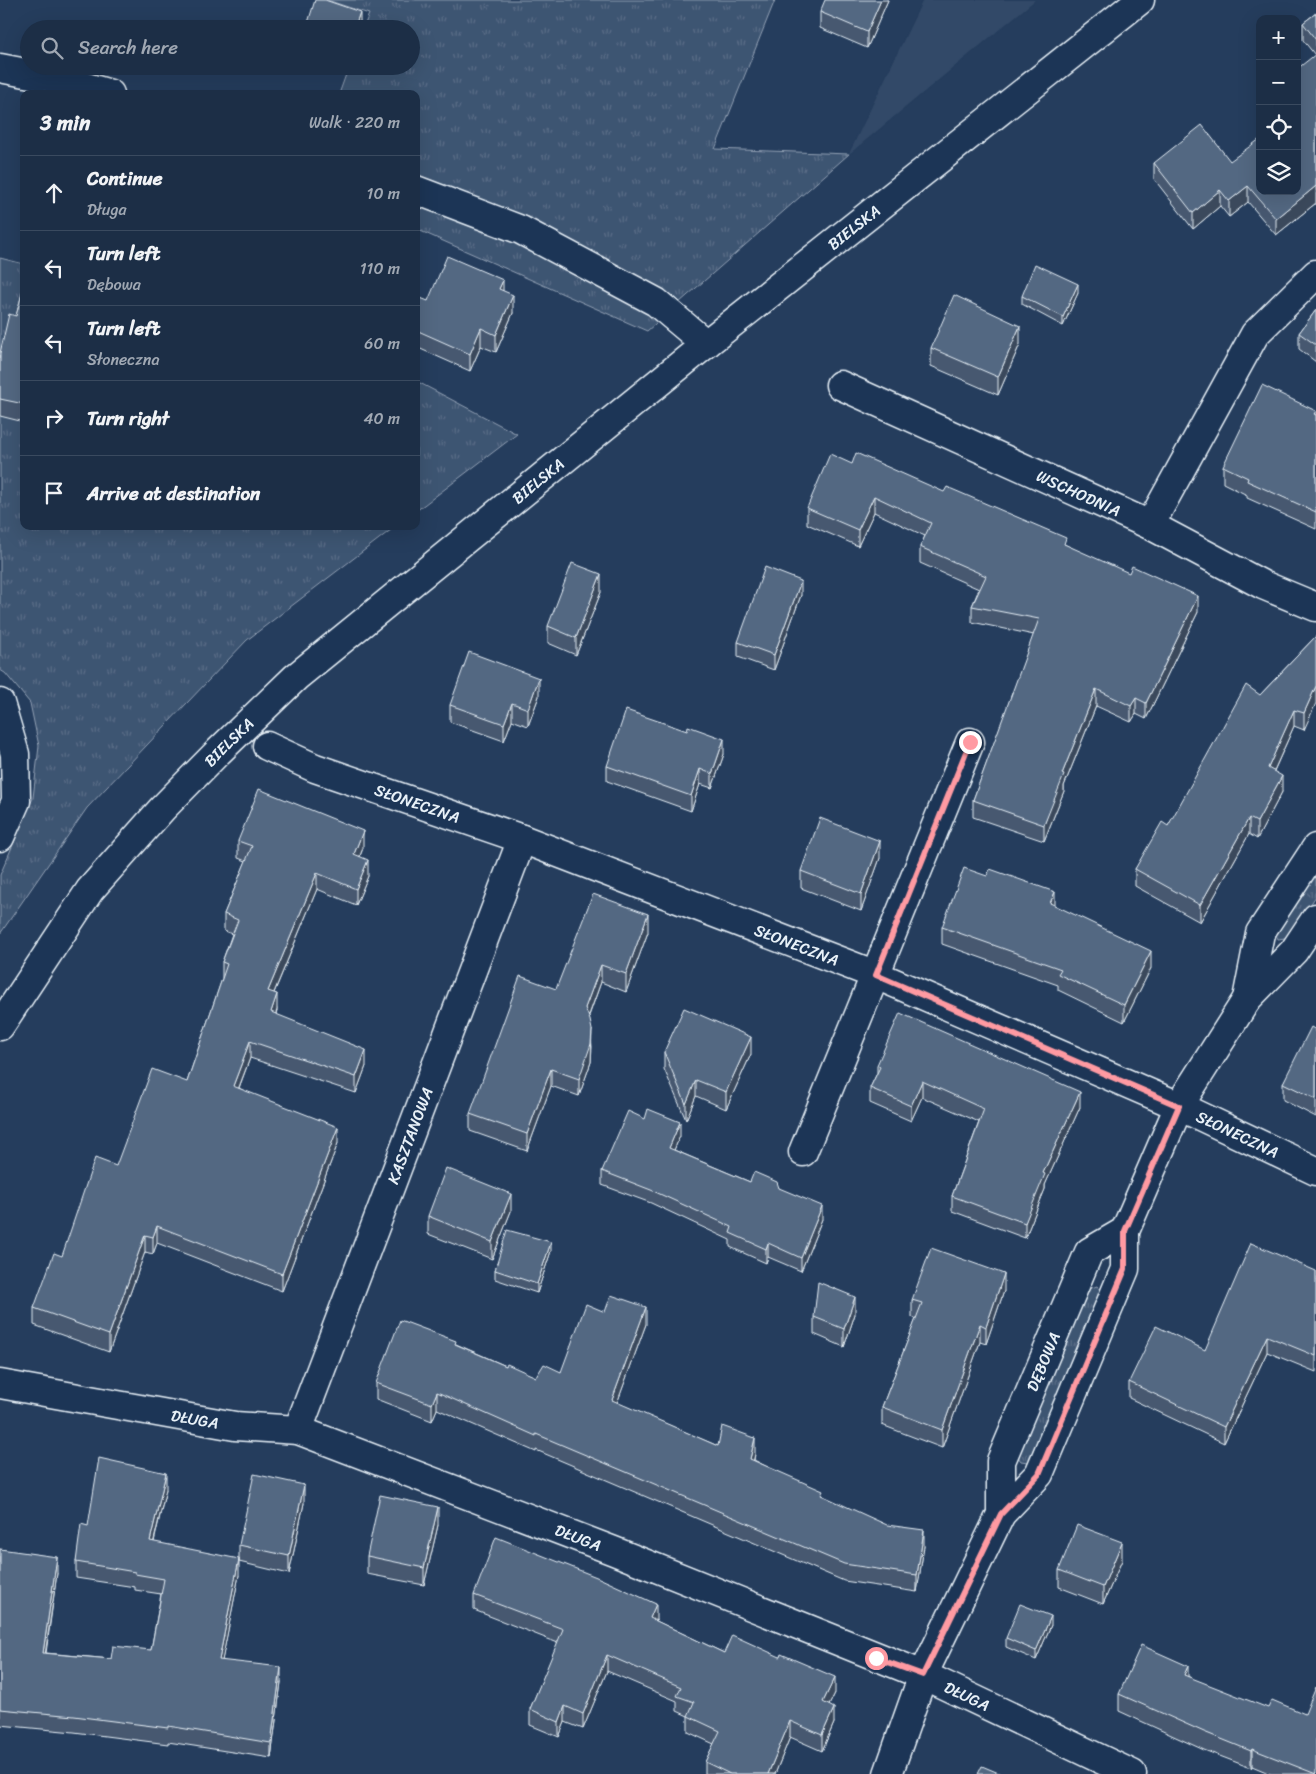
<!DOCTYPE html>
<html lang="en">
<head>
<meta charset="utf-8">
<style>
	:root { --surface:#1c2e46; --page:#293a51; --text:#f1f3f6; --muted:#a0a8b3; --line:#3a4a5f }
	body { margin:0; font-family:Sriracha,sans-serif; background:var(--page); color:var(--text) }
	.controls { position:absolute; right:15px; top:15px; display:grid; overflow:hidden; border-radius:10px; box-shadow:0 5px 20px #0002 }
	.controls button { width:45px; height:45px; display:grid; place-items:center; padding:0; border:0; border-bottom:1px solid var(--line); background:var(--surface); color:var(--text); font:25px sans-serif }
	.stop { position:absolute; width:15px; height:15px; margin:-11px; border:4px solid #ff9aa2; border-radius:50%; background:#fff }
	.stop.end { background:#ff9aa2; border-color:#fff; box-shadow:0 1px 5px #0008 }
	.list { margin:0; padding:0; list-style:none }
	h2 { display:flex; justify-content:space-between; align-items:center; height:65px; margin:0; padding:0 20px; font-size:21px }
	h2 small { font-size:16px; font-weight:400; color:var(--muted) }
	.list li { display:grid; grid-template-columns:32px 1fr auto; gap:15px; align-items:center; box-sizing:border-box; height:75px; padding:0 20px; border-top:1px solid var(--line) }
	.list b { display:block; font-size:19px; white-space:nowrap }
	.list p { margin:0; font-size:16px; white-space:nowrap; color:var(--muted) }
	.list em { font-size:16px; font-style:normal; color:var(--muted) }
	.icon { flex:none; width:28px; height:28px; fill:none; stroke:currentColor; stroke-width:2; stroke-linecap:round; stroke-linejoin:round }
	.map { position:relative; flex:none; width:1316px; height:1774px; overflow:hidden }
	.search { position:absolute; background:var(--surface); box-shadow:0 5px 20px #0002; left:20px; top:20px; width:400px; height:55px; display:flex; align-items:center; gap:12px; box-sizing:border-box; padding:0 18px; border-radius:28px; color:var(--muted); font-size:19px }
	.panel { position:absolute; background:var(--surface); box-shadow:0 5px 20px #0002; left:20px; top:90px; width:400px; height:440px; border-radius:10px }
	.map>svg:first-child { display:block }
	.built { fill:#334a68 }
	.grass { fill:url(#grass-tufts); stroke:#93a2b5 }
	.lines { fill:none; stroke-linecap:round; stroke-linejoin:round }
	.minor-casing { stroke:#e8f1f8; stroke-width:31 }
	.major-casing { stroke:#e8f1f8; stroke-width:31 }
	.minor { stroke:#1d3557; stroke-width:28 }
	.major { stroke:#1d3557; stroke-width:28 }
	.wall { fill:#475970; stroke:#e8f1f8 }
	.shaded-wall { fill:#3a485b; stroke:#e8f1f8 }
	.building { fill:#536782; stroke:#e8f1f8 }
	.route { stroke:#ff9aa2; stroke-width:6 }
	.labels { text-anchor:middle; dominant-baseline:central; stroke-width:4.5; stroke-linejoin:round; paint-order:stroke }
	.street-label { font-size:16px; fill:#e8f1f8; stroke:#1d3557 }
</style>
</head>
<body>
<div class="map">
<svg width="1316" height="1774" viewBox="0 0 1316 1774">
	<defs>
		<pattern id="grass-tufts" width="24" height="20" patternUnits="userSpaceOnUse" patternTransform="scale(1.25)"><rect width="24" height="20" fill="#3e5472"/><path d="M3 7l-1-3M5 7V3M7 7l1-3M15 17l-1-3M17 17v-4M19 17l1-3" fill="none" stroke="#5a6d87"/></pattern>
	</defs>
	<rect width="100%" height="100%" fill="#253d5d"/>
	<filter id="ink" filterUnits="userSpaceOnUse"><feTurbulence type="fractalNoise" baseFrequency=".02" numOctaves="2"/><feDisplacementMap in="SourceGraphic" scale="10" xChannelSelector="R" yChannelSelector="G"/><feConvolveMatrix kernelMatrix="1 2 1 2 8 2 1 2 1" color-interpolation-filters="sRGB"/></filter>
	<g filter="url(#ink)">
		<!-- built -->
		<path class="built" d="M923,0H1035L849,154Z"/>
		<!-- grass -->
		<path class="grass" d="M327,0H775L715,149L849,154L647,331L416,229V94H339L349,66H411V29H363L369,14Z
			M0,258L24,264V526H396L247,640L87,808L0,934V875L33,798L39,746L30,703L5,673L0,670Z
			M416,381L517,434L416,511Z
			M1316,867V896L1291,934L1285,938L1278,939L1275,933Z
			M1097,1286L1101,1291V1295L1033,1458L1028,1462L1021,1461L1018,1457V1451L1086,1290Z"/>
		<g class="lines">
			<defs>
				<g id="minor">
					<path d="M0,68L62,80L110,94"/>
					<path d="M416,190L521,230L656,302L706,344"/>
					<path id="s1" d="M840,385L1150,525L1263,585L1316,607"/>
					<path d="M1150,525L1255,334L1316,274"/>
					<path d="M0,703L15,754L16,801L0,837"/>
					<path id="s2" d="M267,746L315,768L522,839L876,975L1179,1106L1316,1171"/>
					<path d="M1247,999L1260,933L1316,848"/>
					<path d="M803,1152L970,742"/>
					<path id="s3" d="M0,1384L235,1426L298,1430L614,1551L923,1675L1132,1774"/>
					<path id="s4" d="M298,1430L522,839"/>
					<path id="s5" d="M1001,1514V1461L1089,1252L1125,1231"/>
					<path d="M888,1774L923,1675L1001,1514L1039,1474L1125,1269V1231L1179,1106L1247,999L1294,951L1316,918"/>
				</g>
				<g id="major">
					<path id="s6" d="M0,1026L90,890L162,809L218,752L296,677L706,344L1140,0"/>
				</g>
			</defs>
			<!-- minor casing -->
			<use href="#minor" class="minor-casing"/>
			<!-- major casing -->
			<use href="#major" class="major-casing"/>
			<!-- minor -->
			<use href="#minor" class="minor"/>
			<!-- major -->
			<use href="#major" class="major"/>
		</g>
		<!-- wall -->
		<path class="wall" d="M888,0L867,48L820,28V12Z
			M1316,13V203L1276,235L1248,202L1229,217L1220,206L1193,229L1154,179V163L1230,161L1260,191L1315,55L1303,40V23Z
			M360,21L357,29H307V26Z
			M24,286V422L0,416V353L16,316Z
			M503,291L513,313L496,352L481,346L470,371L416,347V301H428Z
			M1078,293L1063,326L1022,304V296Z
			M1316,310V362L1299,349V333Z
			M1020,344L998,395L931,366V348Z
			M1316,411V529L1247,498V495L1223,483V466Z
			M852,464L1066,545L1198,612L1146,719L1136,714L1131,722L1096,706L1064,786V791L1044,841L973,817V800L1034,635L972,622V606L979,589L920,563V547L925,536L874,512L858,546L807,524V508Z
			M601,592L576,655L548,643V626Z
			M801,595L774,670L738,657V642Z
			M1316,636L1304,730L1294,726L1274,771L1282,792L1257,839L1249,834L1200,922L1135,886V869L1168,826L1260,695Z
			M539,696L528,726L512,720L504,741L450,722V705Z
			M724,754L712,788L700,784L691,811L607,781V766Z
			M238,841L363,848L360,856L368,876L356,905L317,889L274,993L277,1010L276,1014L366,1066L356,1093L250,1058L239,1088L338,1143L282,1291L157,1243L153,1254L145,1252L109,1352L34,1325V1308L62,1256L116,1166L187,1082L222,979V962L232,934L224,931V914L246,861L238,858Z
			M880,858L861,911L801,888V871Z
			M1055,906L1151,968L1124,1022L1058,990V985L942,944V927Z
			M648,932L626,992L601,982L589,1016L592,1047L591,1062L579,1096L551,1086L527,1151L470,1131V1114L556,989Z
			M1316,1030V1117L1283,1100V1083Z
			M664,1052L751,1054L726,1109L696,1096L686,1120L664,1069Z
			M877,1065L1080,1107L1045,1185V1189L1025,1238L952,1211V1196L979,1122L922,1097L911,1121L870,1103V1088L877,1073Z
			M645,1119L680,1136L674,1150L750,1182L779,1188L822,1219L801,1271L768,1257L766,1263L730,1247V1240L651,1203L602,1185V1171Z
			M511,1211L492,1259L428,1234V1216Z
			M551,1251L537,1293L495,1279V1270Z
			M1316,1271V1372L1267,1352L1224,1443L1129,1398V1382L1205,1350Z
			M1004,1291L986,1344L980,1342L942,1448L882,1425V1407L916,1319L912,1317V1300Z
			M605,1312L646,1324L617,1403L718,1446L755,1454L754,1460L823,1496L924,1546L917,1592L844,1581L536,1450V1452L437,1409L432,1421L376,1399V1383L456,1344L506,1366L536,1377L561,1372Z
			M855,1314L844,1347L814,1334V1317Z
			M166,1489L154,1542L239,1575L222,1660L281,1682L271,1758L168,1742V1744L74,1732L0,1725V1549L57,1573L46,1653L111,1659L151,1650L161,1594L135,1590V1587L76,1578V1562L88,1526Z
			M304,1503L289,1574L239,1562V1545Z
			M438,1525L424,1585L367,1574V1556Z
			M1122,1560L1103,1604L1059,1587V1570Z
			M474,1595L656,1620V1621L724,1653L835,1693L829,1705L834,1723L822,1751L790,1737L775,1774H705V1762L714,1744L688,1732V1716L677,1711V1701L607,1671L583,1729L565,1722L559,1737L530,1725V1709L558,1643L474,1610Z
			M1051,1625L1036,1660L1006,1647V1638Z
			M1188,1676L1316,1774H1271L1252,1766L1251,1768L1204,1750L1119,1711V1694Z"/>
		<!-- shaded-wall -->
		<path class="shaded-wall" d="M881,0H888L867,48V32Z
			M360,12V21L357,29H354Z
			M1248,186V202L1229,217V201Z
			M1316,186V203L1276,235V219Z
			M1220,190V206L1193,229V213Z
			M503,280V298L499,289Z
			M1078,284V293L1063,326V317Z
			M513,295V313L496,352V335Z
			M1020,326V344L998,395V377Z
			M481,328V346L470,371V354Z
			M874,496V512L858,546V530Z
			M601,574V592L576,655V638Z
			M801,581V595L774,670V655Z
			M1198,596V612L1146,719V703Z
			M539,678V696L528,726V709Z
			M1316,686V703L1304,730V713Z
			M1096,689V706L1064,786V791L1044,841V825L1062,774Z
			M1136,698V714L1131,722V706Z
			M512,703V720L504,741V724Z
			M1294,710V726L1268,784V768Z
			M724,739V754L712,788V774Z
			M700,769V784L691,811V796Z
			M1282,776V792L1257,839V822Z
			M1249,818V834L1200,922V905Z
			M363,831V848L354,871V854Z
			M880,841V858L861,911V894Z
			M368,860V876L356,905V889Z
			M317,873V889L268,1007V991Z
			M1055,892V909L1050,903Z
			M648,914V932L626,992V974Z
			M1151,951V968L1124,1022V1005Z
			M601,965V982L585,1026V1008Z
			M277,994V1010L271,1028V1012Z
			M592,1030L591,1062L579,1096V1079Z
			M751,1037V1054L726,1109V1092Z
			M250,1041V1058L233,1103V1086Z
			M366,1050V1066L356,1093V1077Z
			M551,1069V1086L527,1151V1134Z
			M696,1080V1096L686,1120V1104Z
			M922,1081V1097L911,1121V1106Z
			M1080,1092V1107L1045,1185V1189L1025,1238V1223L1043,1173Z
			M680,1122V1136L669,1162V1148Z
			M338,1127V1143L282,1291V1274Z
			M511,1194V1211L492,1259V1242Z
			M822,1206V1219L801,1271V1258Z
			M157,1226V1243L153,1254V1237Z
			M145,1235V1252L109,1352V1335Z
			M551,1242V1251L537,1293V1284Z
			M768,1243V1257L766,1263V1249Z
			M1004,1274V1291L986,1344V1327Z
			M855,1297V1314L844,1347V1329Z
			M646,1307V1324L612,1417V1400Z
			M980,1324V1342L942,1448V1430Z
			M1267,1336V1352L1224,1443V1427Z
			M437,1392V1409L432,1421V1404Z
			M755,1438V1454L750,1476V1459Z
			M166,1473V1489L150,1557V1541Z
			M304,1485V1503L289,1574V1556Z
			M438,1507V1525L424,1585V1568Z
			M924,1530V1546L917,1592V1575Z
			M1122,1542V1560L1103,1604V1587Z
			M57,1557V1573L43,1669V1653Z
			M239,1559V1575L219,1676V1660Z
			M656,1604V1620L650,1634V1618Z
			M1051,1616V1625L1036,1660V1651Z
			M607,1655V1671L583,1729V1714Z
			M1188,1666V1683L1184,1675Z
			M281,1667V1682L271,1758V1743Z
			M835,1677V1693L823,1718V1702Z
			M565,1706V1722L559,1737V1722Z
			M834,1708V1723L822,1751V1735Z
			M790,1721V1737L775,1774H768Z
			M1252,1749V1766L1251,1768V1751Z"/>
		<!-- building -->
		<path class="building" d="M315,0H325L360,12L354,29H316L307,26Z
			M825,0H881L867,32L820,12Z
			M1316,13V40L1303,23Z
			M1316,54V186L1276,219L1248,186L1229,201L1220,190L1193,213L1154,163L1202,125L1230,161L1260,139V191H1297V69Z
			M447,256L503,280L499,289L513,295L496,335L481,328L470,354L416,330V301L418,297L428,301Z
			M1035,264L1078,284L1063,317L1022,296Z
			M24,286V404L0,399V353L9,314L16,316Z
			M954,295L1020,326L998,377L931,348Z
			M1316,310V345L1299,333Z
			M1262,385L1316,411L1314,414L1316,415V512L1247,481L1248,478L1223,466Z
			M856,453L944,492L947,487L1066,538L1064,544L1129,573L1132,566L1198,596L1146,703L1136,698L1131,706L1096,689L1062,774L1064,775L1044,825L973,800L1039,619L972,606L986,576L920,547L931,523L874,496L858,530L807,508L830,454L852,464Z
			M572,563L601,574L576,638L548,626Z
			M765,567L801,581L774,655L738,642Z
			M1316,636V686L1304,713L1294,710L1268,768L1282,776L1257,822L1249,818L1200,905L1135,869L1162,822L1168,826L1246,685L1260,695Z
			M469,652L539,678L528,709L512,703L504,724L450,705Z
			M626,710L687,731L688,726L724,739L712,774L700,769L691,796L607,766Z
			M259,789L363,831L354,854L368,860L356,889L317,873L268,991L277,994L271,1012L366,1050L356,1077L250,1041L233,1086L338,1127L282,1274L157,1226L153,1237L145,1235L109,1335L34,1308L54,1253L62,1256L95,1158L116,1166L152,1069L187,1082L227,964L222,962L238,920L224,914L252,846L238,841Z
			M820,818L880,841L861,894L801,871Z
			M964,868L987,876L990,869L1055,892L1050,903L1151,951L1124,1005L1058,974L1061,969L942,927Z
			M593,894L648,914L626,974L601,965L585,1008L590,1020L592,1030L591,1044L579,1079L551,1069L527,1134L470,1114L520,976L556,989Z
			M684,1008L751,1037L726,1092L696,1080L686,1104L664,1052Z
			M900,1013L1080,1092L1043,1173L1045,1174L1025,1223L952,1196L984,1109L922,1081L911,1106L870,1088L880,1067L877,1065Z
			M1311,1027L1316,1030V1099L1283,1083Z
			M648,1109L680,1122L669,1148L750,1182L754,1172L777,1182L779,1188L822,1206L801,1258L768,1243L766,1249L730,1233L732,1227L651,1190L602,1171L628,1111L645,1119Z
			M446,1168L511,1194L492,1242L428,1216Z
			M507,1230L551,1242L537,1284L495,1270Z
			M1251,1243L1316,1271V1356L1267,1336L1224,1427L1129,1382L1156,1326L1205,1350Z
			M931,1248L1004,1274L986,1327L980,1324L942,1430L882,1407L922,1303L912,1300Z
			M818,1282L855,1297L844,1329L814,1317Z
			M611,1295L646,1307L612,1400L718,1446L722,1426L755,1438L750,1459L823,1491L821,1495L887,1525L924,1530L917,1575L844,1564L536,1434V1436L437,1392L432,1404L376,1383L400,1320L456,1341L455,1344L506,1366L507,1364L536,1377L544,1364L561,1372L586,1304L605,1312Z
			M99,1458L166,1473L150,1541L239,1559L219,1660L281,1667L271,1743L168,1726V1728L74,1716L0,1709V1549L57,1557L43,1653L111,1659L113,1646L151,1650L164,1579L135,1574V1572L76,1562L81,1524L88,1526Z
			M254,1474L304,1485L289,1556L239,1545Z
			M380,1495L438,1507L424,1568L367,1556Z
			M1077,1525L1122,1542L1103,1587L1059,1570Z
			M496,1537L599,1578L656,1604L650,1618L724,1653L732,1635L780,1657L781,1654L835,1677L823,1702L834,1708L822,1735L790,1721L768,1774H730L705,1762L720,1731L688,1716L694,1702L677,1696L681,1687L607,1655L583,1714L565,1706L559,1722L530,1709L563,1629L474,1595Z
			M1020,1604L1051,1616L1036,1651L1006,1638Z
			M1141,1645L1188,1666L1184,1675L1268,1708L1272,1700L1305,1714L1316,1687V1774L1252,1749L1251,1751L1204,1732L1119,1694Z
			M982,1766L1001,1774H978Z"/>
	</g>
	<g class="lines" filter="url(#ink)">
		<!-- route -->
		<path class="route" d="M876,1658L923,1675L1001,1514L1039,1474L1125,1269V1231L1179,1106L876,975L970,742"/>
	</g>
	<g class="labels">
		<!-- street labels -->
		<g class="street-label">
			<text stroke="none"><textPath href="#s6" startOffset="1176">BIELSKA</textPath></text>
			<text stroke="none"><textPath href="#s6" startOffset="771">BIELSKA</textPath></text>
			<text stroke="none"><textPath href="#s1" startOffset="262">WSCHODNIA</textPath></text>
			<text stroke="none"><textPath href="#s6" startOffset="366">BIELSKA</textPath></text>
			<text stroke="none"><textPath href="#s2" startOffset="161">SŁONECZNA</textPath></text>
			<text stroke="none"><textPath href="#s2" startOffset="566">SŁONECZNA</textPath></text>
			<text stroke="none"><textPath href="#s2" startOffset="1046">SŁONECZNA</textPath></text>
			<text stroke="none"><textPath href="#s4" startOffset="315">KASZTANOWA</textPath></text>
			<text stroke="none"><textPath href="#s5" startOffset="161">DĘBOWA</textPath></text>
			<text stroke="none"><textPath href="#s3" startOffset="198">DŁUGA</textPath></text>
			<text stroke="none"><textPath href="#s3" startOffset="602">DŁUGA</textPath></text>
			<text stroke="none"><textPath href="#s3" startOffset="1022">DŁUGA</textPath></text>
		</g>
	</g>
</svg>
<div class="controls">
<button>+</button>
<button>−</button>
<button><svg class="icon" aria-label="locate" viewBox="0 0 24 24"><circle cx="12" cy="12" r="6"/><path d="M12 2v4M12 18v4M2 12h4M18 12h4"/></svg></button>
<button><svg class="icon" aria-label="layers" viewBox="0 0 24 24"><path d="M12 4l9 5-9 5-9-5zM3 14l9 5 9-5"/></svg></button>
</div>
<div class="stop" style="left:876px;top:1658px"></div>
<div class="stop end" style="left:970px;top:742px"></div>
<div class="search"><svg class="icon" aria-label="search" viewBox="0 0 24 24"><circle cx="10" cy="10" r="6"/><path d="M15 15l6 6"/></svg>Search here</div>
<section class="panel">
<h2>3 min<small>Walk · 220 m</small></h2>
<ul class="list">
<li><svg class="icon" aria-label="ahead" viewBox="0 0 24 24"><path d="M12 20V5M6 11l6-6 6 6"/></svg><div><b>Continue</b><p>Długa</p></div><em>10 m</em></li>
<li><svg class="icon" aria-label="left" viewBox="0 0 24 24"><path d="M17 20v-9H6M10 6l-5 5 5 5"/></svg><div><b>Turn left</b><p>Dębowa</p></div><em>110 m</em></li>
<li><svg class="icon" aria-label="left" viewBox="0 0 24 24"><path d="M17 20v-9H6M10 6l-5 5 5 5"/></svg><div><b>Turn left</b><p>Słoneczna</p></div><em>60 m</em></li>
<li><svg class="icon" aria-label="right" viewBox="0 0 24 24"><path d="M7 20v-9h11M14 6l5 5-5 5"/></svg><div><b>Turn right</b></div><em>40 m</em></li>
<li><svg class="icon" aria-label="arrive" viewBox="0 0 24 24"><path d="M6 21V4h12l-3 4 3 4H6"/></svg><div><b>Arrive at destination</b></div></li>
</ul>
</section>
</div>
</body>
</html>
